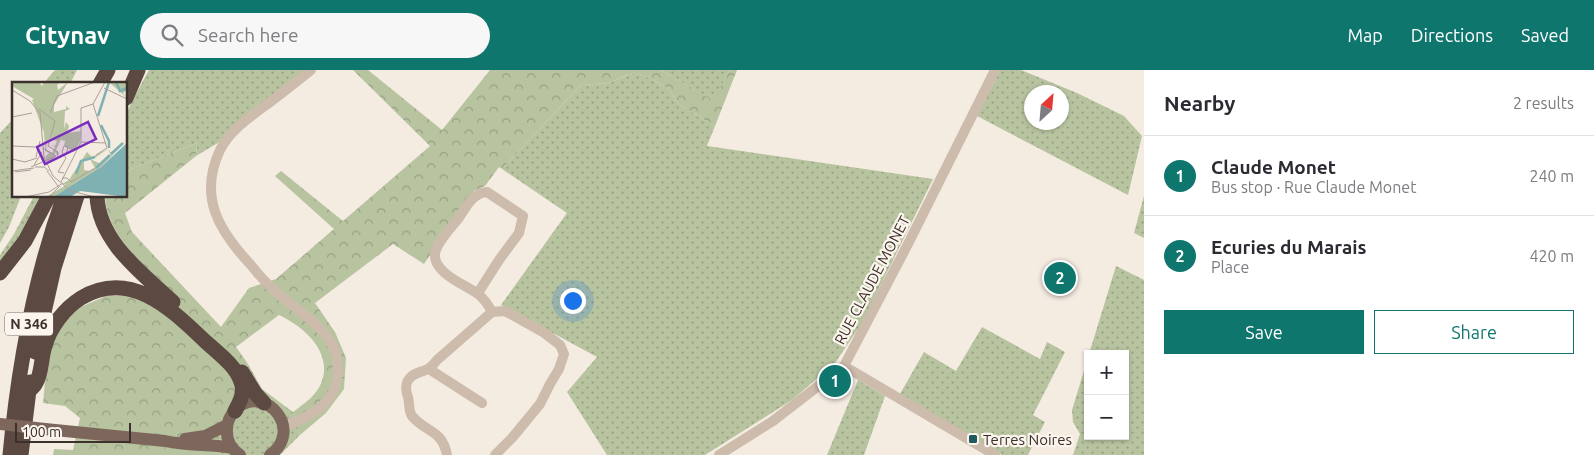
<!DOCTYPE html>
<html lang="en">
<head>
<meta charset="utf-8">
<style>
	:root { --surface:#fff; --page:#f7f7f7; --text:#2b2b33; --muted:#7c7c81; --line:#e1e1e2; --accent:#0f766e }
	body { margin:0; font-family:Ubuntu,sans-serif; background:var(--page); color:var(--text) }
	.controls { position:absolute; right:15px; bottom:15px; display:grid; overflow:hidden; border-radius:0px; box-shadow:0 1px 4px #0004 }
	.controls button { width:45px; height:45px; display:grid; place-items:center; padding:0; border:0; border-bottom:1px solid var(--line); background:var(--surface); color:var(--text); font:25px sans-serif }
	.compass { position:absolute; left:1024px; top:15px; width:45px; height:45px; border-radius:50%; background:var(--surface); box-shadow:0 1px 4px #0004; rotate:26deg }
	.scale { position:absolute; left:15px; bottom:12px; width:116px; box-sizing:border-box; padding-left:5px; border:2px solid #3b302b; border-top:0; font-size:14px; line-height:18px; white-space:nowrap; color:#3b302b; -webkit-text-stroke:4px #fbf5ee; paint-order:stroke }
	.you { position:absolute; left:572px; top:230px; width:18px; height:18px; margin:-12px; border:4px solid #fff; border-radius:50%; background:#1a73e8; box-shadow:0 0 0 8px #1a73e833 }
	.badge { display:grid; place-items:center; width:32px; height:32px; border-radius:50%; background:var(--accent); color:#fff; font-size:16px; font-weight:700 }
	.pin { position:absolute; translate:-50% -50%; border:2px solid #fff; box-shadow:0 1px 5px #0006 }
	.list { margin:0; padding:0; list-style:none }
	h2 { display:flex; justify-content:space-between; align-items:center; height:65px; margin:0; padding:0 20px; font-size:21px }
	h2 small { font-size:16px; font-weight:400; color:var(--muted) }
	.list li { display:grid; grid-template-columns:32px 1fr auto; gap:15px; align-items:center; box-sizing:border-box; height:80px; padding:0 20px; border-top:1px solid var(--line) }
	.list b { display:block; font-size:19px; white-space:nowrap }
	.list p { margin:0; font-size:16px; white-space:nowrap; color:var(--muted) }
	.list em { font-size:16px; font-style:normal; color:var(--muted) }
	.actions { display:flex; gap:10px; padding:15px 20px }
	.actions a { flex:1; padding:11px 0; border:1px solid var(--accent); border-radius:0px; text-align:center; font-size:18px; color:var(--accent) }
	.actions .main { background:var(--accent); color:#fff }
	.icon { flex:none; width:28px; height:28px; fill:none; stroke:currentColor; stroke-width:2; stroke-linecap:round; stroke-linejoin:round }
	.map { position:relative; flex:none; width:1144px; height:385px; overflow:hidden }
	header { display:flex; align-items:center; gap:30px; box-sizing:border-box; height:70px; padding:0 25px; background:var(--accent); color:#fff }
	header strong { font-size:24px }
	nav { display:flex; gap:28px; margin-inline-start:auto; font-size:18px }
	.search { width:350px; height:45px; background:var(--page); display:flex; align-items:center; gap:12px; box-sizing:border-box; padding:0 18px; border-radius:28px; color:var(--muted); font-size:19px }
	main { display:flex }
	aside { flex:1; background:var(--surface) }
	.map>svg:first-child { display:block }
	.grass { fill:url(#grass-dots); fill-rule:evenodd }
	.forest { fill:url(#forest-crowns) }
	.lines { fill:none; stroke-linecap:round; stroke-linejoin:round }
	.minor { stroke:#cdbbac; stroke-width:10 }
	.major { stroke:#7d675c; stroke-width:12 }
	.highway { stroke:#5c4a42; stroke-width:15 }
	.major-bridge { stroke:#7d675c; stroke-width:12 }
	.poi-dot { fill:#1f5a5e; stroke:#fbf5ee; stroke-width:2 }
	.labels { text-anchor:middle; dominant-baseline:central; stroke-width:4.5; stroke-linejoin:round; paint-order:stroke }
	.shield { fill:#fbf5ee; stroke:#756b66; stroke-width:1 }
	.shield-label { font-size:14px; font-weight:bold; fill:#3b302b }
	.street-label { font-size:15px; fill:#3b302b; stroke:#fbf5ee }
	.poi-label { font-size:15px; fill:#3b302b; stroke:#fbf5ee; text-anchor:start }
	.inset-river { fill:none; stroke:#7fb0b2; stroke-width:2.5 }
	.inset-road { fill:none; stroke:#aaa098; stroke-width:1 }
	.view { fill:#7b2cbf; fill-opacity:0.15; stroke:#7b2cbf; stroke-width:2.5 }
	.inset-edge { fill:none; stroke:#3b302b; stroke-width:2.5 }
</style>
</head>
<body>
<header>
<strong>Citynav</strong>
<div class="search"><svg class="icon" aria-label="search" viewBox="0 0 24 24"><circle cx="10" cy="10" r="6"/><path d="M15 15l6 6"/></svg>Search here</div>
<nav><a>Map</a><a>Directions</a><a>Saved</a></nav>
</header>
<main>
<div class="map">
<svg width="1144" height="385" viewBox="0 0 1144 385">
	<defs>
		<pattern id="grass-dots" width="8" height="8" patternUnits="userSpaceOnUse" patternTransform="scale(1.25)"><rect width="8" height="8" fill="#b8c4a0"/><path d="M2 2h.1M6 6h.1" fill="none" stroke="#97a083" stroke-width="1.8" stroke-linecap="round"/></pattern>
		<pattern id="forest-crowns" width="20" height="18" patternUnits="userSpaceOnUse" patternTransform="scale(1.25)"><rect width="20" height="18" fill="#b8c4a0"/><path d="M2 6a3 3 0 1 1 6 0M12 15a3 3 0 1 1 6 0" fill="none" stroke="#97a083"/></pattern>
	</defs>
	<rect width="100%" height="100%" fill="#f4ebe1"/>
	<!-- grass -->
	<path class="grass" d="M55,0H77L70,14H43Z
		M149,0H315L243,58L196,86L197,73L131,99L126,104V46L131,33Z
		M661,0H729L715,32Z
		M1000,0H1021L1077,23L1124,46L1142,66L1128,125L977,46ZM1032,22H1062V52H1032Z
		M633,3L650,8L668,19L680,35L715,56L707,76L933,109L862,253L835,293L792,330L705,385H607L567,322L597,287L501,235L567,143L502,99L581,15L609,13Z
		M14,48V126H21L9,157L0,173V63Z
		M34,126H43L23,165L0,194V185L14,164Z
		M1144,126V168L1134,163Z
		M1116,196L1144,210V385H1073L1080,364L1073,352L1072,340L1088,288V366H1125V284H1089Z
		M982,257L1040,289L1047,272L1065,282L1033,345L1045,352L1028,385H1002L900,324L924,282L956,301Z
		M248,294L262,319L293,342L300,365L280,385H226L204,379L205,362L238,326Z
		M858,310L885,326L864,385H827Z"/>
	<!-- forest -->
	<path class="forest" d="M353,0H368L442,60L490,0H661L714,31L729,0H737L715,56L680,35L668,19L650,8L632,3L609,13L581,15L502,99L499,97L485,116L474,121L424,194L393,174L315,233L335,262L346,288L344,319L326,343L300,365L293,342C304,334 318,324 322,311C332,281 304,257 279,245L236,277L248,294L238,326L204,379L226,385H53L54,379L73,380L80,348L65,336L43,333L47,290L60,254L81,237L108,225L137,227L169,221C143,194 107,166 105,126H126V104L131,99L197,73L196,86L125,143L132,162L221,257L249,218L276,209L334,159L275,106L281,101L343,151L430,76Z"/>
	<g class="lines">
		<!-- minor -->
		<path class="minor" d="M478,223L499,190L519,163L523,146L487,122C472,123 466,138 458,149C451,158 436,173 435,184C433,203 466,215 478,224C485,229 488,235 492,242
			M844,296L995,385
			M429,299L482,333
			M284,356C299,351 315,344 326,332C340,317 342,289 330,271C317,251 292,237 274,220C266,213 258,204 251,195C219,161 198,127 220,80C230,60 249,48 266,35C281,24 296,12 311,0
			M447,385C442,359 426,363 412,346C408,340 410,334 408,327C406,322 405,314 409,309C416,299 427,305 437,290L492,242L505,241L543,262L560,275L564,284L559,299L550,314L540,334L512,368L495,385
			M719,385L773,351L844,296L908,174L995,0"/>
		<!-- major -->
		<path class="major" d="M45,359L165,371C187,376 210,374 233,378
			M185,369L205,366L227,355
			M240,385C231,379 226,370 227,359C227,351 231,344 237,338C267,314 304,361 270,385"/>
		<!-- highway -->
		<path class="highway" d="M100,14L108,0
			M126,28L138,0
			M97,126C99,172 142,203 173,232
			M0,203L25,171L49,126
			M35,282L54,198L77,126
			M242,302L255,323L264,333
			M29,321C31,319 35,316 36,313C42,303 41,287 45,276C50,257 65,238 81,228C131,198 172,240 206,272C218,283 236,296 241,312C245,322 240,332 235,341
			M10,385C18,298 34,209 64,126
			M21,385L30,312"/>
		<!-- major-bridge -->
		<path class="major-bridge" d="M0,354L45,359"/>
	</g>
	<!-- markers -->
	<rect class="poi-dot" x="968" y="364" width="10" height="10" rx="2.5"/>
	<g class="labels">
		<!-- shield labels -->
		<rect class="shield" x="5" y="242.5" width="48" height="23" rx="4"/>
		<g class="shield-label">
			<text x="29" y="254">N 346</text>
		</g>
		<!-- street labels -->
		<g class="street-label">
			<text transform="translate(872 210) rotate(-62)">RUE CLAUDE MONET</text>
		</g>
		<!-- poi labels -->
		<g class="poi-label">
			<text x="983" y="369">Terres Noires</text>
		</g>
	</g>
	<!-- overview -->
	<g transform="translate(12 12)">
		<rect width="115" height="115" fill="#f4ebe1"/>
		<path d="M1,0H27L30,4L32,0H49L45,3L46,8L56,0L42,23V47L33,66L32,51L20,18L22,17L0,4ZM54,40L57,44L55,51L69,49L68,60L62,70L52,64L53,59L49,58ZM115,58L89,85L41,115H34L83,86L78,77L89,82L99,73L95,66L100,72Z" fill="#b8c4a0"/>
		<path d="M97,0H115V8L111,11L115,16ZM54,24L58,27L53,29L52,48L57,51V48L58,52L51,53L44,68L47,71L46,74L43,70L42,79L36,81L33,75L37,71L33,69V66L35,64L34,68L40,71L43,65L39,63L43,64L45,59L39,57L42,30L54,27ZM96,67L81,77L72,79V88L78,89L55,103L50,102L57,98L75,70L80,75Z" fill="#b8c4a0"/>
		<path d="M115,61V115L68,109L58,115H41L89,85Z" fill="#7fb0b2"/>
		<path class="inset-river" d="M104,0L108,9L115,6M86,34L97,0M89,43L97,59V66M99,72L111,61M84,86L98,73M64,92L69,79L83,75"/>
		<path class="inset-road" d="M92,6L115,17M0,8L18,19L28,31L32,75L41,94L59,109L83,115M81,22L95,66L84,73M27,27L43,39L36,64L46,70L45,74M38,31L45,14L83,0M0,35L20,31M69,60L94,61M0,64L23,65M31,66L44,74M24,75L28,59M0,77L13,80L25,76M22,83L30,70M19,85L44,74M23,85H32L37,89M0,89L22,86M35,89L46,104M3,90L19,88M52,91L46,90L54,76L50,70L52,64L56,65L54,73M50,96H55L59,100L83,86M49,100L69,60V26L81,22L93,0M13,115L37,110L51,101M37,115L48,104"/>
		<path class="view" d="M76,40L84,57L33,82L25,65Z"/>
		<rect width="115" height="115" class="inset-edge"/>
	</g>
</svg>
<div class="controls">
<button>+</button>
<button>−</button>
</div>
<svg class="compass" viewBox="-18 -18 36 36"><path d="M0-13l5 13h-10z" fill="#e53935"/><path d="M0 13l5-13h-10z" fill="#7c7c81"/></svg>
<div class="scale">100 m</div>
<div class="you"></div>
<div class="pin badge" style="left:835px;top:311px">1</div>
<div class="pin badge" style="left:1060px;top:208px">2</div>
</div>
<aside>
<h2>Nearby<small>2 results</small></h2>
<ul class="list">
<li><span class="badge">1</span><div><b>Claude Monet</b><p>Bus stop · Rue Claude Monet</p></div><em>240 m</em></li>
<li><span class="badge">2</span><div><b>Ecuries du Marais</b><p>Place</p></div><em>420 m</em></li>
</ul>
<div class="actions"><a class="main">Save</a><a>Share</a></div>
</aside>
</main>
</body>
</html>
